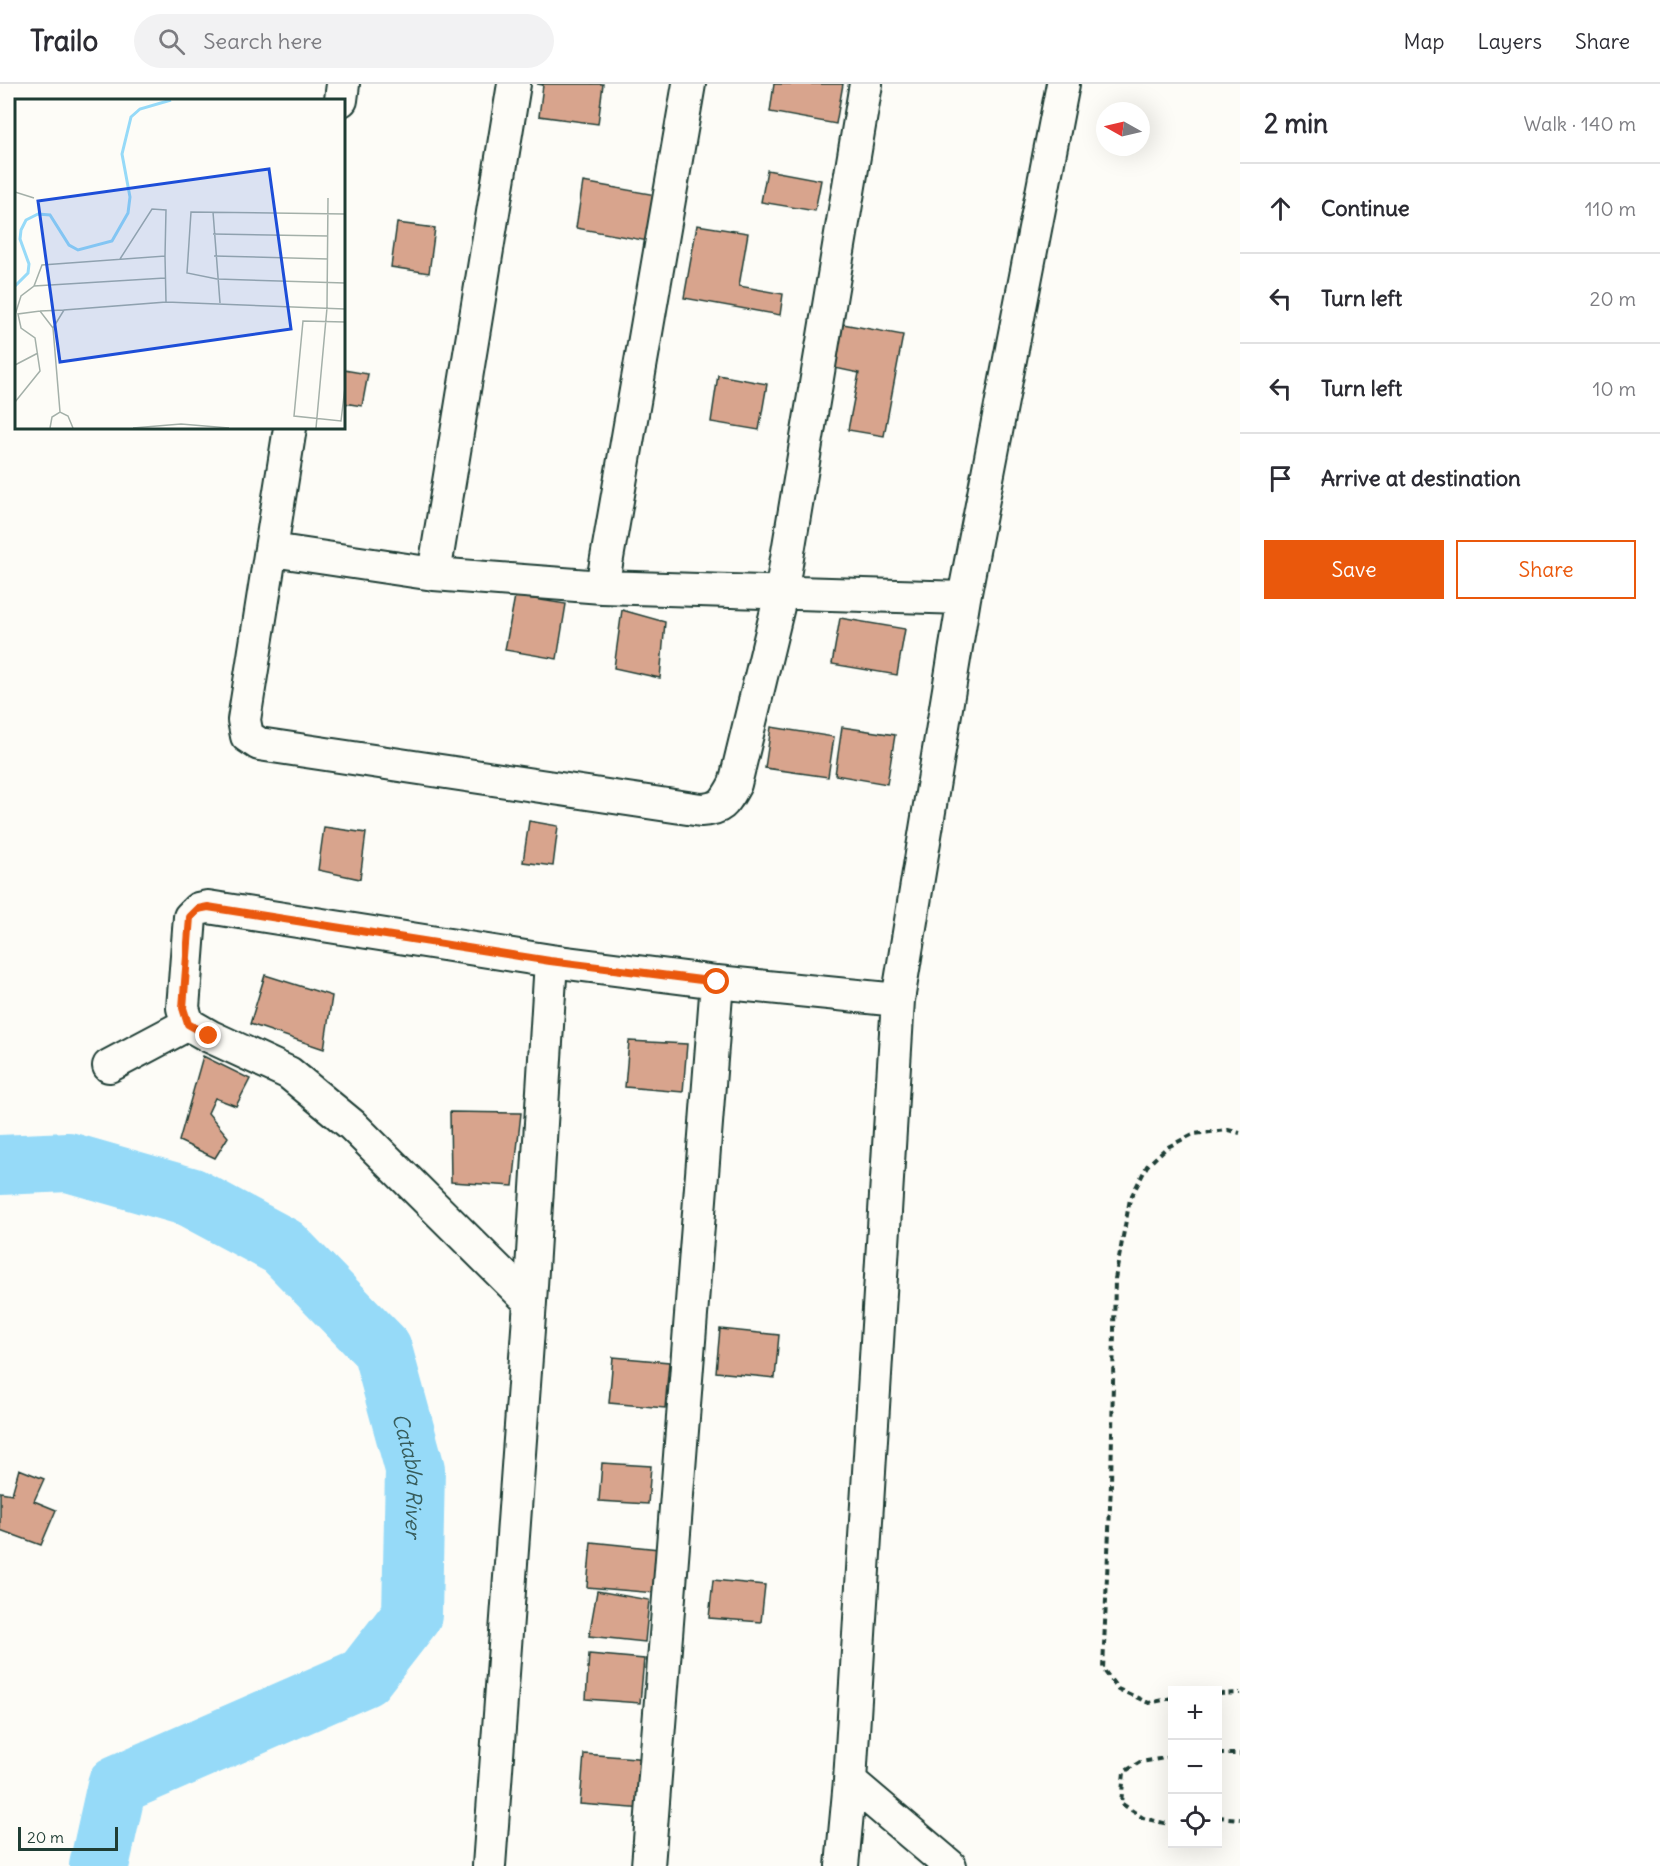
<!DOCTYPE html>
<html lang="en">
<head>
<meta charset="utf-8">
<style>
	:root { --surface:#fff; --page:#f2f2f3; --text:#2b2b33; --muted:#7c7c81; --line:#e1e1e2; --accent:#ea580c }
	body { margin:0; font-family:Delius,sans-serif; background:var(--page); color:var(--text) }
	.controls { position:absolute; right:18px; bottom:18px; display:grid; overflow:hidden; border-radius:0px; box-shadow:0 6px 24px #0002 }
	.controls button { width:54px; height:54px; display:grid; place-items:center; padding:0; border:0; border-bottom:2px solid var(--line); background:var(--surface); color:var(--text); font:30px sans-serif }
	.compass { position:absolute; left:1096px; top:18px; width:54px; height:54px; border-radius:50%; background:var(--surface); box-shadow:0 6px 24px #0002; rotate:278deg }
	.scale { position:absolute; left:18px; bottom:15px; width:100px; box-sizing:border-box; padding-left:6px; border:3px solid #1f3d34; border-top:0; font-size:16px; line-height:21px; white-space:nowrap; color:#1f3d34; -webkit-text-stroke:4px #fdfcf7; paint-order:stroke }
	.stop { position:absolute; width:18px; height:18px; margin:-14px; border:4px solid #ea580c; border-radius:50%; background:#fff }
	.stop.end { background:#ea580c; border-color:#fff; box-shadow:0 2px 6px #0008 }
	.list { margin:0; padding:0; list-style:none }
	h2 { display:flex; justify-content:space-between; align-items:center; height:78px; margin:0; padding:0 24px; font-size:26px }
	h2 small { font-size:20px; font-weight:400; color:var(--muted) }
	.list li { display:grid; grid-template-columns:39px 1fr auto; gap:18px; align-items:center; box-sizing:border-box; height:90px; padding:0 24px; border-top:2px solid var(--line) }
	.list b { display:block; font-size:22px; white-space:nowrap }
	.list em { font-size:20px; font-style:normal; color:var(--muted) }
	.actions { display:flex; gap:12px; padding:18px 24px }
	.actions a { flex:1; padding:14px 0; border:2px solid var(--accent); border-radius:0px; text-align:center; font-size:21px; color:var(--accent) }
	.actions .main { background:var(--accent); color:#fff }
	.icon { flex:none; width:33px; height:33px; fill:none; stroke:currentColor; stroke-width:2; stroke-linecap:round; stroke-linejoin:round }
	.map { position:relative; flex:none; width:1240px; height:1782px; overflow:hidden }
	header { display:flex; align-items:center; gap:36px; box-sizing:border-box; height:84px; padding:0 30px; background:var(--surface); border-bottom:2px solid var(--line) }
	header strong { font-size:28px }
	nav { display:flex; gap:33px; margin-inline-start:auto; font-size:21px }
	.search { width:420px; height:54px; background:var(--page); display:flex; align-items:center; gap:15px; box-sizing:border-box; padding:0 21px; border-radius:33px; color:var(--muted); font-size:22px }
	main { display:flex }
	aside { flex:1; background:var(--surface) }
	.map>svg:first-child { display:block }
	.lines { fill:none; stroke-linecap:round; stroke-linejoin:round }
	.river { stroke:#96daf8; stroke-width:60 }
	.building { fill:#d8a48d; stroke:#1f3d34; stroke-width:1.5 }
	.minor-casing { stroke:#1f3d34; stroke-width:36 }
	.path { stroke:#1f3d34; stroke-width:4; stroke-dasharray:6 4.5; stroke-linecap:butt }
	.minor { stroke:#fdfcf7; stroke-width:32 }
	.route { stroke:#ea580c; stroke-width:8 }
	.labels { text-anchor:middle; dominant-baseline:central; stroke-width:6; stroke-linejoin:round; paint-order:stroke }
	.water-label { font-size:21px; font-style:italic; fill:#375c5b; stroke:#fdfcf7 }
	.inset-river { fill:none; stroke:#96daf8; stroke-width:3 }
	.inset-road { fill:none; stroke:#a4b0a9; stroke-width:1.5 }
	.view { fill:#1d4ed8; fill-opacity:0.15; stroke:#1d4ed8; stroke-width:3 }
	.inset-edge { fill:none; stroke:#1f3d34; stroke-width:3 }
</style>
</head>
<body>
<header>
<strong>Trailo</strong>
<div class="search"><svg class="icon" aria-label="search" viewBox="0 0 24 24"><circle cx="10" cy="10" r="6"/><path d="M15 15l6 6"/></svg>Search here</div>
<nav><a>Map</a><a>Layers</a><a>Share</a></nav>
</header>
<main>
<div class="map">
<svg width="1240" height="1782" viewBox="0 0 1240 1782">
	<rect width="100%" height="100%" fill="#fdfcf7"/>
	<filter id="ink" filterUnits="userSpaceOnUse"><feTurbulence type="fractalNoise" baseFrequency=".0167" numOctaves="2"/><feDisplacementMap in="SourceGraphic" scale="12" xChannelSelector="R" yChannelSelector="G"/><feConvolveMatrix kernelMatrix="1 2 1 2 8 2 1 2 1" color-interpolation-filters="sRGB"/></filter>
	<g filter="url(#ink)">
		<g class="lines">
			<!-- river -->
			<path class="river" id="s1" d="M0,1081L68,1078L190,1113L283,1163L382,1265L415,1385L412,1531L364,1593L117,1701L99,1782"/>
		</g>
		<!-- building -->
		<path class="building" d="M537,0H603L598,40L539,32L543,1Z
			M774,0H843L836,40L770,28Z
			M767,86L821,96L815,127L761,118Z
			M583,98L656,111L648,157L576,144Z
			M397,139L435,144L429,189L391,183Z
			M697,141L748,149L739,202L783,210L780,231L684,214Z
			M843,240L903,251L884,352L848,346L859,289L835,284Z
			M344,286L368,290L362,322L344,319Z
			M718,291L767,300L759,346L711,338Z
			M515,512L566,520L557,575L505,566Z
			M622,526L665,538L660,594L614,584Z
			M840,534L905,545L897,591L832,580Z
			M771,643L834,653L828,693L765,684Z
			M842,643L895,651L887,700L835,691Z
			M529,737L558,742L553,782L523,778Z
			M324,743L366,749L360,795L318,786Z
			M265,891L332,912L324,965L250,940Z
			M629,957L687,960L683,1008L625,1003Z
			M203,972L250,995L236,1022L215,1014L208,1029L228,1053L215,1074L179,1057Z
			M450,1028L521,1029L513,1102L451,1098Z
			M720,1245L779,1251L775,1294L716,1288Z
			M613,1273L669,1278L665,1324L609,1319Z
			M602,1379L651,1382L648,1420L599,1417Z
			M19,1385L44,1395L34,1417L56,1426L41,1461L0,1446V1408L12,1410Z
			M591,1458L659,1465L655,1509L587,1503Z
			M713,1496L765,1501L761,1538L709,1534Z
			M597,1507L649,1516L645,1558L589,1552Z
			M589,1570L644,1575L640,1619L586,1615Z
			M584,1670L649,1675L645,1725L580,1720Z"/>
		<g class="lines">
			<defs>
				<path id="minor" d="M341,16L343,0
					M290,344L244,636L247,652L259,660L701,726C722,725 725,718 735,700L781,510L866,0
					M272,466L434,490L602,503L964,514
					M434,490L514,0
					M602,503L689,0
					M898,916L964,514L1063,0
					M109,982L188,940
					M530,1218L352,1041L289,989L209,952L188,940L183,924L190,833L198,825L208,823L551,877
					M489,1782L530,1218L551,877L717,898L898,916L850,1697L950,1782
					M648,1782L717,898
					M842,1782L850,1697"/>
			</defs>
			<!-- minor casing -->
			<use href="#minor" class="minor-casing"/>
			<!-- path -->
			<path class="path" d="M1218,1610L1240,1609
				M1172,1614L1149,1619L1118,1605L1103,1585L1111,1400L1115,1195L1130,1115L1147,1082L1166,1064L1193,1050L1228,1046L1240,1049
				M1218,1670H1240
				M1172,1673L1140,1678L1124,1688L1121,1719L1143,1734L1172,1741
				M1218,1733L1240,1735"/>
			<!-- minor -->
			<use href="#minor" class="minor"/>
		</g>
	</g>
	<g class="lines" filter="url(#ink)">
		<!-- route -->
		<path class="route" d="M209,952L188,940L183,924L190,833L198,825L208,823L550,877L717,898"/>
	</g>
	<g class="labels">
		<!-- water labels -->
		<g class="water-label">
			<text stroke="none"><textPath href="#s1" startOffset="573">Catabla River</textPath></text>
		</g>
	</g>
	<!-- overview -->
	<g transform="translate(15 15)">
		<rect width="330" height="330" fill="#fdfcf7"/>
		<path class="inset-river" d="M0,187L13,174L14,165L5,140L6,131L11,121L23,115L35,116L54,146L63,151L97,142L113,114L115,98L107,55L116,18L125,10L156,1"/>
		<path class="inset-road" d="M0,93L19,99M198,113L205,204M330,115L176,113L172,174L202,180L330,184M198,135L313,137M199,157L313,160M105,160L137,110L151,111L150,157M19,187L150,179M151,203L330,210M25,212L49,211M0,216L6,197L19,187L27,166L150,157L151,203L49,211L38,229L45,313M330,223L288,222L279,317L326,322L330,288M0,266L23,254M0,303L25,272L20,239L6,229L3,215L25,212L38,229M35,329L37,318L45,313L53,317L58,329M118,329L166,325L214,329M301,329L312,209L313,99"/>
		<path class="view" d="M254,70L276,230L45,263L23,102Z"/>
		<rect width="330" height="330" class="inset-edge"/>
	</g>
</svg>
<div class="controls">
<button>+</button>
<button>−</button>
<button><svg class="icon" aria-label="locate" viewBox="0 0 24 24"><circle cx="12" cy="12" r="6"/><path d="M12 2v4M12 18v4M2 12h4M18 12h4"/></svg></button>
</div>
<svg class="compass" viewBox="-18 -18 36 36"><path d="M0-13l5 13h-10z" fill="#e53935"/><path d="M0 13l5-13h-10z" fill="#7c7c81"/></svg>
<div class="scale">20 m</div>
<div class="stop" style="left:717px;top:898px"></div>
<div class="stop end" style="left:209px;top:952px"></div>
</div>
<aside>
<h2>2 min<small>Walk · 140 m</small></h2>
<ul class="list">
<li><svg class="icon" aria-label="ahead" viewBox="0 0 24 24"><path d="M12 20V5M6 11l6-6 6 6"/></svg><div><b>Continue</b></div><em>110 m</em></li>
<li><svg class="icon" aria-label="left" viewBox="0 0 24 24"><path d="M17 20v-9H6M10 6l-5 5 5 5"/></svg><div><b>Turn left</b></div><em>20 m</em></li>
<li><svg class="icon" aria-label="left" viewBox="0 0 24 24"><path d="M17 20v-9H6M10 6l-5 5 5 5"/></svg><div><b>Turn left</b></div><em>10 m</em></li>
<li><svg class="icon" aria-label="arrive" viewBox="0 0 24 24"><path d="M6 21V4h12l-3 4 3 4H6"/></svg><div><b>Arrive at destination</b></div></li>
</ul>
<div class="actions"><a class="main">Save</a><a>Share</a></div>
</aside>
</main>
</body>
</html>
